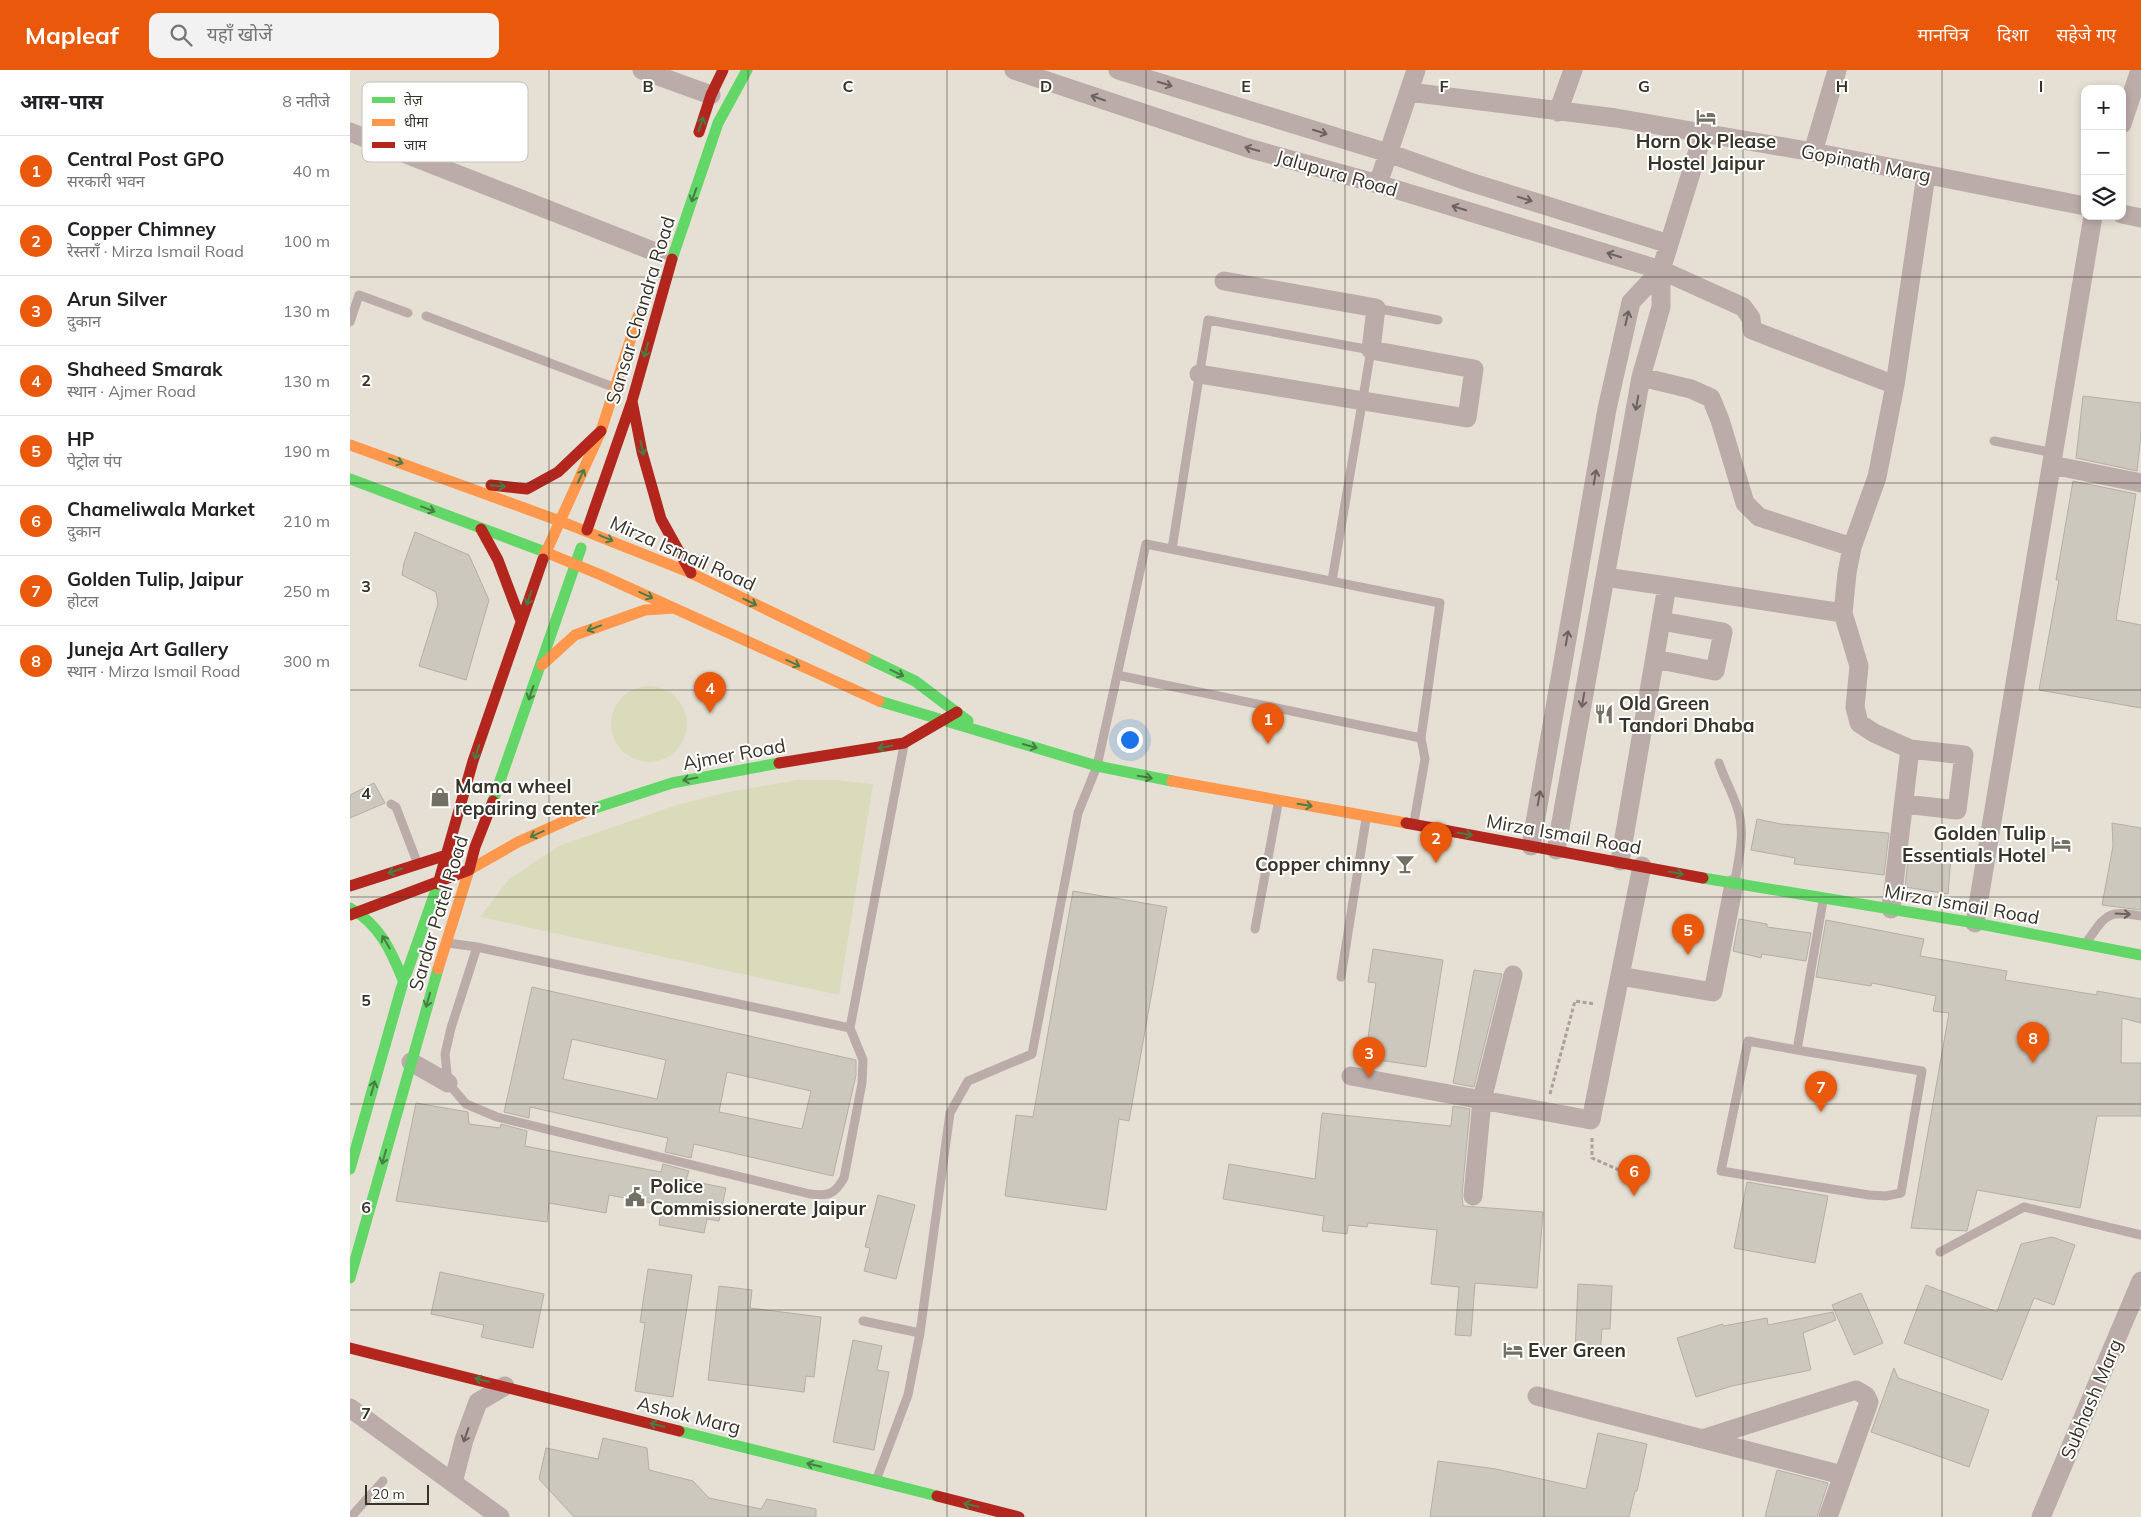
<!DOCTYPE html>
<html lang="hi">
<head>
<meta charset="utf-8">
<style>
	:root { --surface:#fff; --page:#f2f2f2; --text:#202124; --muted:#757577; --line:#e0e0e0; --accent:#ea580c }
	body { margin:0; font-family:Mulish,"Noto Sans Devanagari",sans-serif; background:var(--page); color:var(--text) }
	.controls { position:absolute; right:15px; top:15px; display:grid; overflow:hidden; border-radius:10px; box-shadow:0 2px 8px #0003 }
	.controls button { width:45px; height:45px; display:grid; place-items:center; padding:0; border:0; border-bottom:1px solid var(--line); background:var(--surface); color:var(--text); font:25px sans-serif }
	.scale { position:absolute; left:15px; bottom:12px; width:64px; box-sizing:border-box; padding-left:5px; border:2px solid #363329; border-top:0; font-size:14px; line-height:18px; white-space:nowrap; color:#363329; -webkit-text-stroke:4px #fff; paint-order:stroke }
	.you { position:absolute; left:779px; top:669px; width:18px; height:18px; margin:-12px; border:4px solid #fff; border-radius:50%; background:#1a73e8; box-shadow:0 0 0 8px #1a73e833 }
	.badge { display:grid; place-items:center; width:32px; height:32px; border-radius:50%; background:var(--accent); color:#fff; font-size:16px; font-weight:700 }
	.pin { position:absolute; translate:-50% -41px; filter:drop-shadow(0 1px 2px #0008) }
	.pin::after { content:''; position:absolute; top:26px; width:18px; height:15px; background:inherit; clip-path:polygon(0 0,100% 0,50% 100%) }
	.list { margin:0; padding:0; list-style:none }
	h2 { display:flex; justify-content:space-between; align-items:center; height:65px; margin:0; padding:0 20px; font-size:21px }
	h2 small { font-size:16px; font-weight:400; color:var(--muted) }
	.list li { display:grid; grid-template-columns:32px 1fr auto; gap:15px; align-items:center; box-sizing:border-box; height:70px; padding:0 20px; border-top:1px solid var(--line) }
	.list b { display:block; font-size:19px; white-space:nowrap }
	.list p { margin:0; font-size:16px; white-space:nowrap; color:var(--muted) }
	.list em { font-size:16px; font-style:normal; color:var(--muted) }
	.icon { flex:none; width:28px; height:28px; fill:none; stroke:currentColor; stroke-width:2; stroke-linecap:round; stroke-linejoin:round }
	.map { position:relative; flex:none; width:1791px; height:1447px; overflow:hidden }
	header { display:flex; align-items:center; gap:30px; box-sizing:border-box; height:70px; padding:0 25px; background:var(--accent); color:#fff }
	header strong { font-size:24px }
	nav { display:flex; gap:28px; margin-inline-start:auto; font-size:18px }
	.search { width:350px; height:45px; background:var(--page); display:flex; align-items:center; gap:12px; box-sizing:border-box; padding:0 18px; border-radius:10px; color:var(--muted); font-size:19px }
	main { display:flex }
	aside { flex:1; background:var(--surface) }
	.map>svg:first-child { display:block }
	.green { fill:#d9dbbb }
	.building { fill:#cdc8be; stroke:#b4afa5; fill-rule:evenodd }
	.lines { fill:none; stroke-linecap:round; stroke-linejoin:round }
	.path { stroke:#aba09d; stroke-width:3; stroke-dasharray:4 2.5; stroke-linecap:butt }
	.lane { stroke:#bbaba9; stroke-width:9 }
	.street { stroke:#bbaba9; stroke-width:19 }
	.fast { stroke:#63d668; stroke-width:11 }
	.slow { stroke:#ff974d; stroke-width:11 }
	.jam { stroke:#b3261e; stroke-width:11 }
	.oneway { stroke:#6b635c }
	.oneway2 { stroke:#4a7c45 }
	.grid { fill:none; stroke:#363329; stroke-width:1; stroke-opacity:0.55 }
	.labels { text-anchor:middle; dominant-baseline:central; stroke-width:4; stroke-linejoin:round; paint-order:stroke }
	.poi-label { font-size:19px; font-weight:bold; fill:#363329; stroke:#fff; text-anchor:start }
	.street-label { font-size:19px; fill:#363329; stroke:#fff }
	.key { fill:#fff; stroke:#c3c2bf; stroke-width:1 }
	.key-label { font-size:14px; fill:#363329 }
	.grid-label { font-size:16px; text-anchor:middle; font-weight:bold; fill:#363329; stroke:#fff; stroke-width:4; stroke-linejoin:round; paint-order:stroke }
</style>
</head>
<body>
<header>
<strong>Mapleaf</strong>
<div class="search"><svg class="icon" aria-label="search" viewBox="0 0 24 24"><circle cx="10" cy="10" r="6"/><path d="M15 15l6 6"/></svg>यहाँ खोजें</div>
<nav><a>मानचित्र</a><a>दिशा</a><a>सहेजे गए</a></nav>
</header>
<main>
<aside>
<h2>आस-पास<small>8 नतीजे</small></h2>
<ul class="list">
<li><span class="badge">1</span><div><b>Central Post GPO</b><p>सरकारी भवन</p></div><em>40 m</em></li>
<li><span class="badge">2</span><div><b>Copper Chimney</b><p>रेस्तराँ · Mirza Ismail Road</p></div><em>100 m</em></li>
<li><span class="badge">3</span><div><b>Arun Silver</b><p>दुकान</p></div><em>130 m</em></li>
<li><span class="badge">4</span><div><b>Shaheed Smarak</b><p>स्थान · Ajmer Road</p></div><em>130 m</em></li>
<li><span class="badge">5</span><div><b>HP</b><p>पेट्रोल पंप</p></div><em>190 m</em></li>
<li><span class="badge">6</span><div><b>Chameliwala Market</b><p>दुकान</p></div><em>210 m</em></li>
<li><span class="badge">7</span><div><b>Golden Tulip, Jaipur</b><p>होटल</p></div><em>250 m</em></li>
<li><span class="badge">8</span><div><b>Juneja Art Gallery</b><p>स्थान · Mirza Ismail Road</p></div><em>300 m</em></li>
</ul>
</aside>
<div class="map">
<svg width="1791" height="1447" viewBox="0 0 1791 1447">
	<rect width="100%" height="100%" fill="#e5e0d3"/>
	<!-- green -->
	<path class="green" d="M261 654a38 38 0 1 1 76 0a38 38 0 1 1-76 0Z
		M447,710H487L523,714L489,925L130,847L159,809L211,775L327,735L373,723Z"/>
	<!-- building -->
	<path class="building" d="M1733,326L1791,333V365L1787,401L1726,388Z
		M1723,411L1786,424L1766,550L1791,555V638L1689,620L1709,510H1706Z
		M65,462L119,485L139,530L116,610L69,596L88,534L86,522L52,505L54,493Z
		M24,713L35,733L0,748V725Z
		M1407,749L1431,754L1539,763L1534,805L1444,794L1445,788L1401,780Z
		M1762,753L1791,758V840L1752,835L1763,776Z
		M1559,780L1601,786L1598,824L1555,817Z
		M723,821L817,837L779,1051L769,1049L756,1140L655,1126L666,1045L683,1047Z
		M1389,849L1417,854V857L1461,863L1456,891L1412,884L1411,888L1383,881Z
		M1476,850L1574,869L1570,886L1657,901L1655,910L1747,925V921L1791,929V953L1772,948L1771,993H1791V1046H1747L1730,1138L1627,1120L1617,1161L1561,1158L1599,943L1583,941L1586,926L1522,913L1521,916L1466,907Z
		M1023,879L1093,890L1076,997L1015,988L1026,913L1018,912Z
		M1124,900L1152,904L1124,1017L1103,1013Z
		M182,917L506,990V1005L483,1106L344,1074L341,1088L315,1082L318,1068L180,1037L179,1048L154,1042ZM222,969L316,990L307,1029L213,1009ZM377,1002L461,1021L452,1059L369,1042Z
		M66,1033L118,1042L119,1054L150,1058L151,1054L177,1061L175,1076L311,1102L313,1094L339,1101L336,1110L376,1118L369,1151L357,1149L354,1163L309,1155L312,1135L259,1125L256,1143L199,1133L197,1152L46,1131Z
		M1103,1036L1120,1039L1112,1125L1113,1136L1193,1142L1187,1218L1125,1213L1121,1266L1105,1265L1109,1217L1081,1214L1087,1160L1018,1153L1017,1157L998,1155L997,1164L972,1161L974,1146L873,1129L879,1094L965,1109L972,1043L1101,1056Z
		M1397,1112L1478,1126L1465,1193L1384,1178Z
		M528,1125L565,1135L546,1209L514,1201L520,1178L515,1177Z
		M1702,1167L1725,1175L1704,1235L1684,1228L1652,1310L1554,1273L1576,1215L1647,1242L1671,1174Z
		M298,1199L342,1205L323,1327L285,1321L295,1253L290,1252Z
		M90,1202L194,1224L183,1278L131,1267L134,1255L81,1244Z
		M1228,1214L1262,1216L1260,1259H1252L1250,1284L1225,1282Z
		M369,1216L402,1220L400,1238L471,1247L464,1307L456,1306L454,1322L358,1310Z
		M1511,1223L1533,1273L1504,1285L1482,1235Z
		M1483,1242L1486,1250L1453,1263L1461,1300L1382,1316L1346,1327L1327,1268L1373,1254V1256L1417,1248L1418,1255Z
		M503,1270L532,1276L527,1300L539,1302L524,1380L483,1372Z
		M1544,1298L1548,1308L1639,1340L1619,1397L1521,1362Z
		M1248,1363L1297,1374L1287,1421H1285L1279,1447H1080L1088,1391L1146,1399L1236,1419Z
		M253,1368L297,1378L299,1400L343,1411L359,1428L411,1439L417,1429L466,1439V1447H224L189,1409L196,1378L248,1389Z
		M1427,1400L1478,1413L1467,1447H1415Z"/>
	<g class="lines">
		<!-- path -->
		<path class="path" d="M1200,1024L1225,931L1245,934
			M1242,1068V1088L1269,1100"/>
		<!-- lane -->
		<path class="lane" d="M1026,238L1088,250
			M76,246L263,317
			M0,252L9,225L58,243
			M1644,371L1704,383
			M822,479L858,250L1021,280L982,511
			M1369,693C1374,708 1382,722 1387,737C1396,762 1389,786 1385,811
			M41,734L46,737L67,792
			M1064,752L1075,689L1071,668
			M905,859L928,734
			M1738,870C1757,844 1757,840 1791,846
			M98,873L127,877L500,958L554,675
			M127,877L101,958L95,984L98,1013L116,1034L147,1047L460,1124C479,1126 484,1125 494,1108L512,1013L513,990L500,958
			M991,907L1016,749
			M1447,980L1572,1001L1551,1123L1536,1126L1519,1125L1371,1101L1398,971L1447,980L1473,831
			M1590,1182L1674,1137L1791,1165
			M513,1251L570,1263
			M527,1408L558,1325L570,1263L600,1043L618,1011L682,984L728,743L747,696L796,474L1090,533L1071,668L767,605
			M1,1447L33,1411"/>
		<!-- street -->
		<path class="street" d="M292,0L361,25
			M664,0L898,78L1028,114L1311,200L1393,237L1401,248L1402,260L1545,315
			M768,0L1038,83L1120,112L1319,174
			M1059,22L1266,48L1463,82L1735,136
			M1208,42L1223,0
			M1772,54L1790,0
			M0,62L308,183
			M1463,82L1487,0
			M1028,114L1066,0
			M1772,144L1791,148
			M849,304L1117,348L1124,299L1021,280L1026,238L874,211
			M1291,307L1341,319L1361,328L1370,350L1395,433L1409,447L1502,477
			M1702,395L1791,413
			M1255,507L1317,516L1270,791
			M1317,516L1493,543
			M1305,589L1365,601L1373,562L1311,551
			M1560,679L1524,663L1509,653L1505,637L1509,596L1493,543L1497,503L1502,477L1527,407L1545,315L1576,105
			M1181,776L1257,339L1281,232L1311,200
			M1206,780L1291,307L1311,237V200L1353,64
			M1541,839L1560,679L1614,685L1607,740L1555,734
			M1625,853L1743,146
			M1270,906L1363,922L1384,814
			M61,992L98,1013
			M1001,1006L1241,1050L1292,796
			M1123,1126L1132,1030L1163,905
			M1187,1326L1492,1405
			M0,1338L150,1447
			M1352,1369L1506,1320L1516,1326L1519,1332L1478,1447
			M103,1413L114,1370L128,1332L155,1316
			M1691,1447L1791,1211"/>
		<!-- fast -->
		<path class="fast" d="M322,189L368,53L397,0
			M0,409L195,482
			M515,587L565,611L618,651
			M529,631L747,696L822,711
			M143,731L231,478
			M242,739L322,713L429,693
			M1353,808L1625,853L1791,885
			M0,838C29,854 41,880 53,910
			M0,1099L51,919L88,814
			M0,1208L88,899
			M329,1361L587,1426"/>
		<!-- slow -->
		<path class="slow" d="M0,375L210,451
			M210,451L251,361L288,246
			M195,482L251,505L529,631
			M193,489L210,451L341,503L515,587
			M192,595L225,565L295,540L324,538
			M822,711L1056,753
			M88,899L119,800L168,772L242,739"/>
		<!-- jam -->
		<path class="jam" d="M349,62L361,25L373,0
			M282,331L292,382L311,449L341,503
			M141,415L177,419L208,402L251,361
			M131,459L148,490L171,551
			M237,460L282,331L322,189
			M429,693L554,673L607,642
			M1056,753L1353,808
			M88,814L123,691L193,489
			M0,816L109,781
			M0,845L119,800L125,777L143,731
			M0,1278L329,1361
			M587,1426L669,1447"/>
	</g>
	<!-- one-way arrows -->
	<defs><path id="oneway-shaft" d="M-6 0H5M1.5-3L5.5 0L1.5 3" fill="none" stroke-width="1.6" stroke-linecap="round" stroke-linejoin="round" transform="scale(1.25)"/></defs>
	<g class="oneway">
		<use href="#oneway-shaft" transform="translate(815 14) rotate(17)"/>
		<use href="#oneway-shaft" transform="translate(748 28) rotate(-161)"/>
		<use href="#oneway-shaft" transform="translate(970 62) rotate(17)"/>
		<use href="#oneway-shaft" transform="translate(902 79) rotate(-164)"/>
		<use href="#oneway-shaft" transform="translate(1175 129) rotate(17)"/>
		<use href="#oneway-shaft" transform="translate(1109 138) rotate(-163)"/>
		<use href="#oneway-shaft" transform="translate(1264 185) rotate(-163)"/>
		<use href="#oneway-shaft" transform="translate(1277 248) rotate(-77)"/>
		<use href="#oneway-shaft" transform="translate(1287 333) rotate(100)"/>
		<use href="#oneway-shaft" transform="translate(1245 407) rotate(-80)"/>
		<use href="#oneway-shaft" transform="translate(1217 568) rotate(-80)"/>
		<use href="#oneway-shaft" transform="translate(1233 630) rotate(100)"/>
		<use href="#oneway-shaft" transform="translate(1189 728) rotate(-80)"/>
		<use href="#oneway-shaft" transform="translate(1773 844) rotate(3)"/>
		<use href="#oneway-shaft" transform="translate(116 1365) rotate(109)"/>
	</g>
	<g class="oneway2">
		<use href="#oneway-shaft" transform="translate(351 54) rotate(-71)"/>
		<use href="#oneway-shaft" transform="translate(344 125) rotate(109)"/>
		<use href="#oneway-shaft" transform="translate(296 280) rotate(106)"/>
		<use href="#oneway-shaft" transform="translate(292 378) rotate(77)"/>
		<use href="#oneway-shaft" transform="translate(46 391) rotate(20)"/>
		<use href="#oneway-shaft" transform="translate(231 406) rotate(-65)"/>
		<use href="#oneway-shaft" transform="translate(148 416) rotate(5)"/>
		<use href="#oneway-shaft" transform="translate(78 439) rotate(21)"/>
		<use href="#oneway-shaft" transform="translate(256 468) rotate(23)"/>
		<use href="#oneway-shaft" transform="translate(296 525) rotate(25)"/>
		<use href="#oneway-shaft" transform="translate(179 528) rotate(109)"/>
		<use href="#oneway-shaft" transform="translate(400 532) rotate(26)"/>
		<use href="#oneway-shaft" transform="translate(244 558) rotate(159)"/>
		<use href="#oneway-shaft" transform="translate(443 593) rotate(25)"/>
		<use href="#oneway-shaft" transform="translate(547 603) rotate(26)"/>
		<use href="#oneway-shaft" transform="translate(181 623) rotate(109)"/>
		<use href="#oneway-shaft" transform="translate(680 676) rotate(16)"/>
		<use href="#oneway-shaft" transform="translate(535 677) rotate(169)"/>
		<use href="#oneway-shaft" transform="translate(127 682) rotate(107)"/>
		<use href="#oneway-shaft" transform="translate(795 707) rotate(10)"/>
		<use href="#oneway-shaft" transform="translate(340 709) rotate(169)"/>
		<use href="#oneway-shaft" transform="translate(955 735) rotate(10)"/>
		<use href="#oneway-shaft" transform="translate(187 764) rotate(156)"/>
		<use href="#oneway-shaft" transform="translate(1115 764) rotate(10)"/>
		<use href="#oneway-shaft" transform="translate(45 801) rotate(161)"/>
		<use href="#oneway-shaft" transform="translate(1326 803) rotate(11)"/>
		<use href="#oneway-shaft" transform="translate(36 872) rotate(-121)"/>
		<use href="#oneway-shaft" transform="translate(78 930) rotate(106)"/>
		<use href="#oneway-shaft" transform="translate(23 1018) rotate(-74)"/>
		<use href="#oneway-shaft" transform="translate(34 1087) rotate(106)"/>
		<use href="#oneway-shaft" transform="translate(132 1310) rotate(-166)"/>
		<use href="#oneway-shaft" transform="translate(307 1355) rotate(-166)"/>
		<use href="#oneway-shaft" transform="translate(464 1395) rotate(-166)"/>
		<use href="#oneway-shaft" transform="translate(621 1435) rotate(-166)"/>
	</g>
	<!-- grid -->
	<path class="grid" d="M199,0V1447M398,0V1447M597,0V1447M796,0V1447M995,0V1447M1194,0V1447M1393,0V1447M1592,0V1447M0,207H1791M0,413H1791M0,620H1791M0,827H1791M0,1034H1791M0,1240H1791"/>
	<!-- icons -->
	<defs>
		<symbol id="hotel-bare" viewBox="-9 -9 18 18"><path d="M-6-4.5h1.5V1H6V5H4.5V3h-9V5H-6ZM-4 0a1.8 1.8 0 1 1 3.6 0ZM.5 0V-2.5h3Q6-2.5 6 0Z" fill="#737064" stroke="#fff" stroke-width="2.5" paint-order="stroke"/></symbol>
		<symbol id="restaurant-bare" viewBox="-9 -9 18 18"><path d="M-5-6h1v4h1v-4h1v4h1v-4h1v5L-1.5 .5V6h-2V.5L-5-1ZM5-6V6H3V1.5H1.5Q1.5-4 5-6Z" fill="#737064" stroke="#fff" stroke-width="2.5" paint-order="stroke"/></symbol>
		<symbol id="shop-bare" viewBox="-9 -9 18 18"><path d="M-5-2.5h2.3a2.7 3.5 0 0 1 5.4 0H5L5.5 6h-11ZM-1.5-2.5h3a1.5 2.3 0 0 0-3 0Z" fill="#737064" stroke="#fff" stroke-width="2.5" paint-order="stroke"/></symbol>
		<symbol id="bar-bare" viewBox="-9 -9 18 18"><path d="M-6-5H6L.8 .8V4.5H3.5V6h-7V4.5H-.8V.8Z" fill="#737064" stroke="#fff" stroke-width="2.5" paint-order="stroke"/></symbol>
		<symbol id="civic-bare" viewBox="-9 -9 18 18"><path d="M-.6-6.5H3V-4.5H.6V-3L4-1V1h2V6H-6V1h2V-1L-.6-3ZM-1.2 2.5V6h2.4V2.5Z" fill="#737064" stroke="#fff" stroke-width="2.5" paint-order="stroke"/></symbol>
	</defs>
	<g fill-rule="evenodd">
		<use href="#hotel-bare" x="1342" y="33" width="28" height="28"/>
		<use href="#restaurant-bare" x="1240" y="630" width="28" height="28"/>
		<use href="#shop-bare" x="76" y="713" width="28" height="28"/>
		<use href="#hotel-bare" x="1697" y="760" width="28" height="28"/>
		<use href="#bar-bare" x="1041" y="780" width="28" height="28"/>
		<use href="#civic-bare" x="271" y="1113" width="28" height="28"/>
		<use href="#hotel-bare" x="1149" y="1266" width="28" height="28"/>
	</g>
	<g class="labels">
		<!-- poi labels -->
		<g class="poi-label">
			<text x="1356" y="71" text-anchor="middle">Horn Ok Please<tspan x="1356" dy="22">Hostel Jaipur</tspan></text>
			<text x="1269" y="633">Old Green<tspan x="1269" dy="22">Tandori Dhaba</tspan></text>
			<text x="105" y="716">Mama wheel<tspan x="105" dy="22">repairing center</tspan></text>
			<text x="1696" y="763" text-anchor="end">Golden Tulip<tspan x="1696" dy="22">Essentials Hotel</tspan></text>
			<text x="1040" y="794" text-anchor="end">Copper chimny</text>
			<text x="300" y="1116">Police<tspan x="300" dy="22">Commissionerate Jaipur</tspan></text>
			<text x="1178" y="1280">Ever Green</text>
		</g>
		<!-- street labels -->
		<g class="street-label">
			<text transform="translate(1516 93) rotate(11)">Gopinath Marg</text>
			<text transform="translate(987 103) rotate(16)">Jalupura Road</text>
			<text transform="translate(290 240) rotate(-73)">Sansar Chandra Road</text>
			<text transform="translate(333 483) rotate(24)">Mirza Ismail Road</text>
			<text transform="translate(384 684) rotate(-10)">Ajmer Road</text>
			<text transform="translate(1214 764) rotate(10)">Mirza Ismail Road</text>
			<text transform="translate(1612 834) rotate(10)">Mirza Ismail Road</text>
			<text transform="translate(88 843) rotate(-73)">Sardar Patel Road</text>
			<text transform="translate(1741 1329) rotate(-67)">Subhash Marg</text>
			<text transform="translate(339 1345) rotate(14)">Ashok Marg</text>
		</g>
	</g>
	<!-- legend -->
	<rect x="12" y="12" width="166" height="80" rx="8" class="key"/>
	<rect x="22" y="27" width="23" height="6" fill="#63d668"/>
	<rect x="22" y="49" width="23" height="7" fill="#ff974d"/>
	<rect x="22" y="72" width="23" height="6" fill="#b3261e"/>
	<g class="key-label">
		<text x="54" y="35">तेज़</text>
		<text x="54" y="57">धीमा</text>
		<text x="54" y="80">जाम</text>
	</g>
	<g class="grid-label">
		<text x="298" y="22">B</text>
		<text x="498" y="22">C</text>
		<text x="696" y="22">D</text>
		<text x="896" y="22">E</text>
		<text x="1094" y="22">F</text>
		<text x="1294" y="22">G</text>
		<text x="1492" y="22">H</text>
		<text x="1691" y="22">I</text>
		<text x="16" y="316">2</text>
		<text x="16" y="522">3</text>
		<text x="16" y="729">4</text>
		<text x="16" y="936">5</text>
		<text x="16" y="1143">6</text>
		<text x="16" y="1349">7</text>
	</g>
</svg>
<div class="controls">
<button>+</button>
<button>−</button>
<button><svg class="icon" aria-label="layers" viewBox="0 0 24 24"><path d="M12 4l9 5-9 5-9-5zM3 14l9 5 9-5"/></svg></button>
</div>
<div class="scale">20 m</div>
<div class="you"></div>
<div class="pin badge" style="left:918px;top:674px">1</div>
<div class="pin badge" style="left:1086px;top:793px">2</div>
<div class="pin badge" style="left:1019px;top:1008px">3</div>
<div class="pin badge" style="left:360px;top:643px">4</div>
<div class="pin badge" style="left:1338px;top:885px">5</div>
<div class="pin badge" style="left:1284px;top:1126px">6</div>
<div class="pin badge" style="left:1471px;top:1042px">7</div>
<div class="pin badge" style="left:1683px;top:993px">8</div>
</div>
</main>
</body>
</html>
